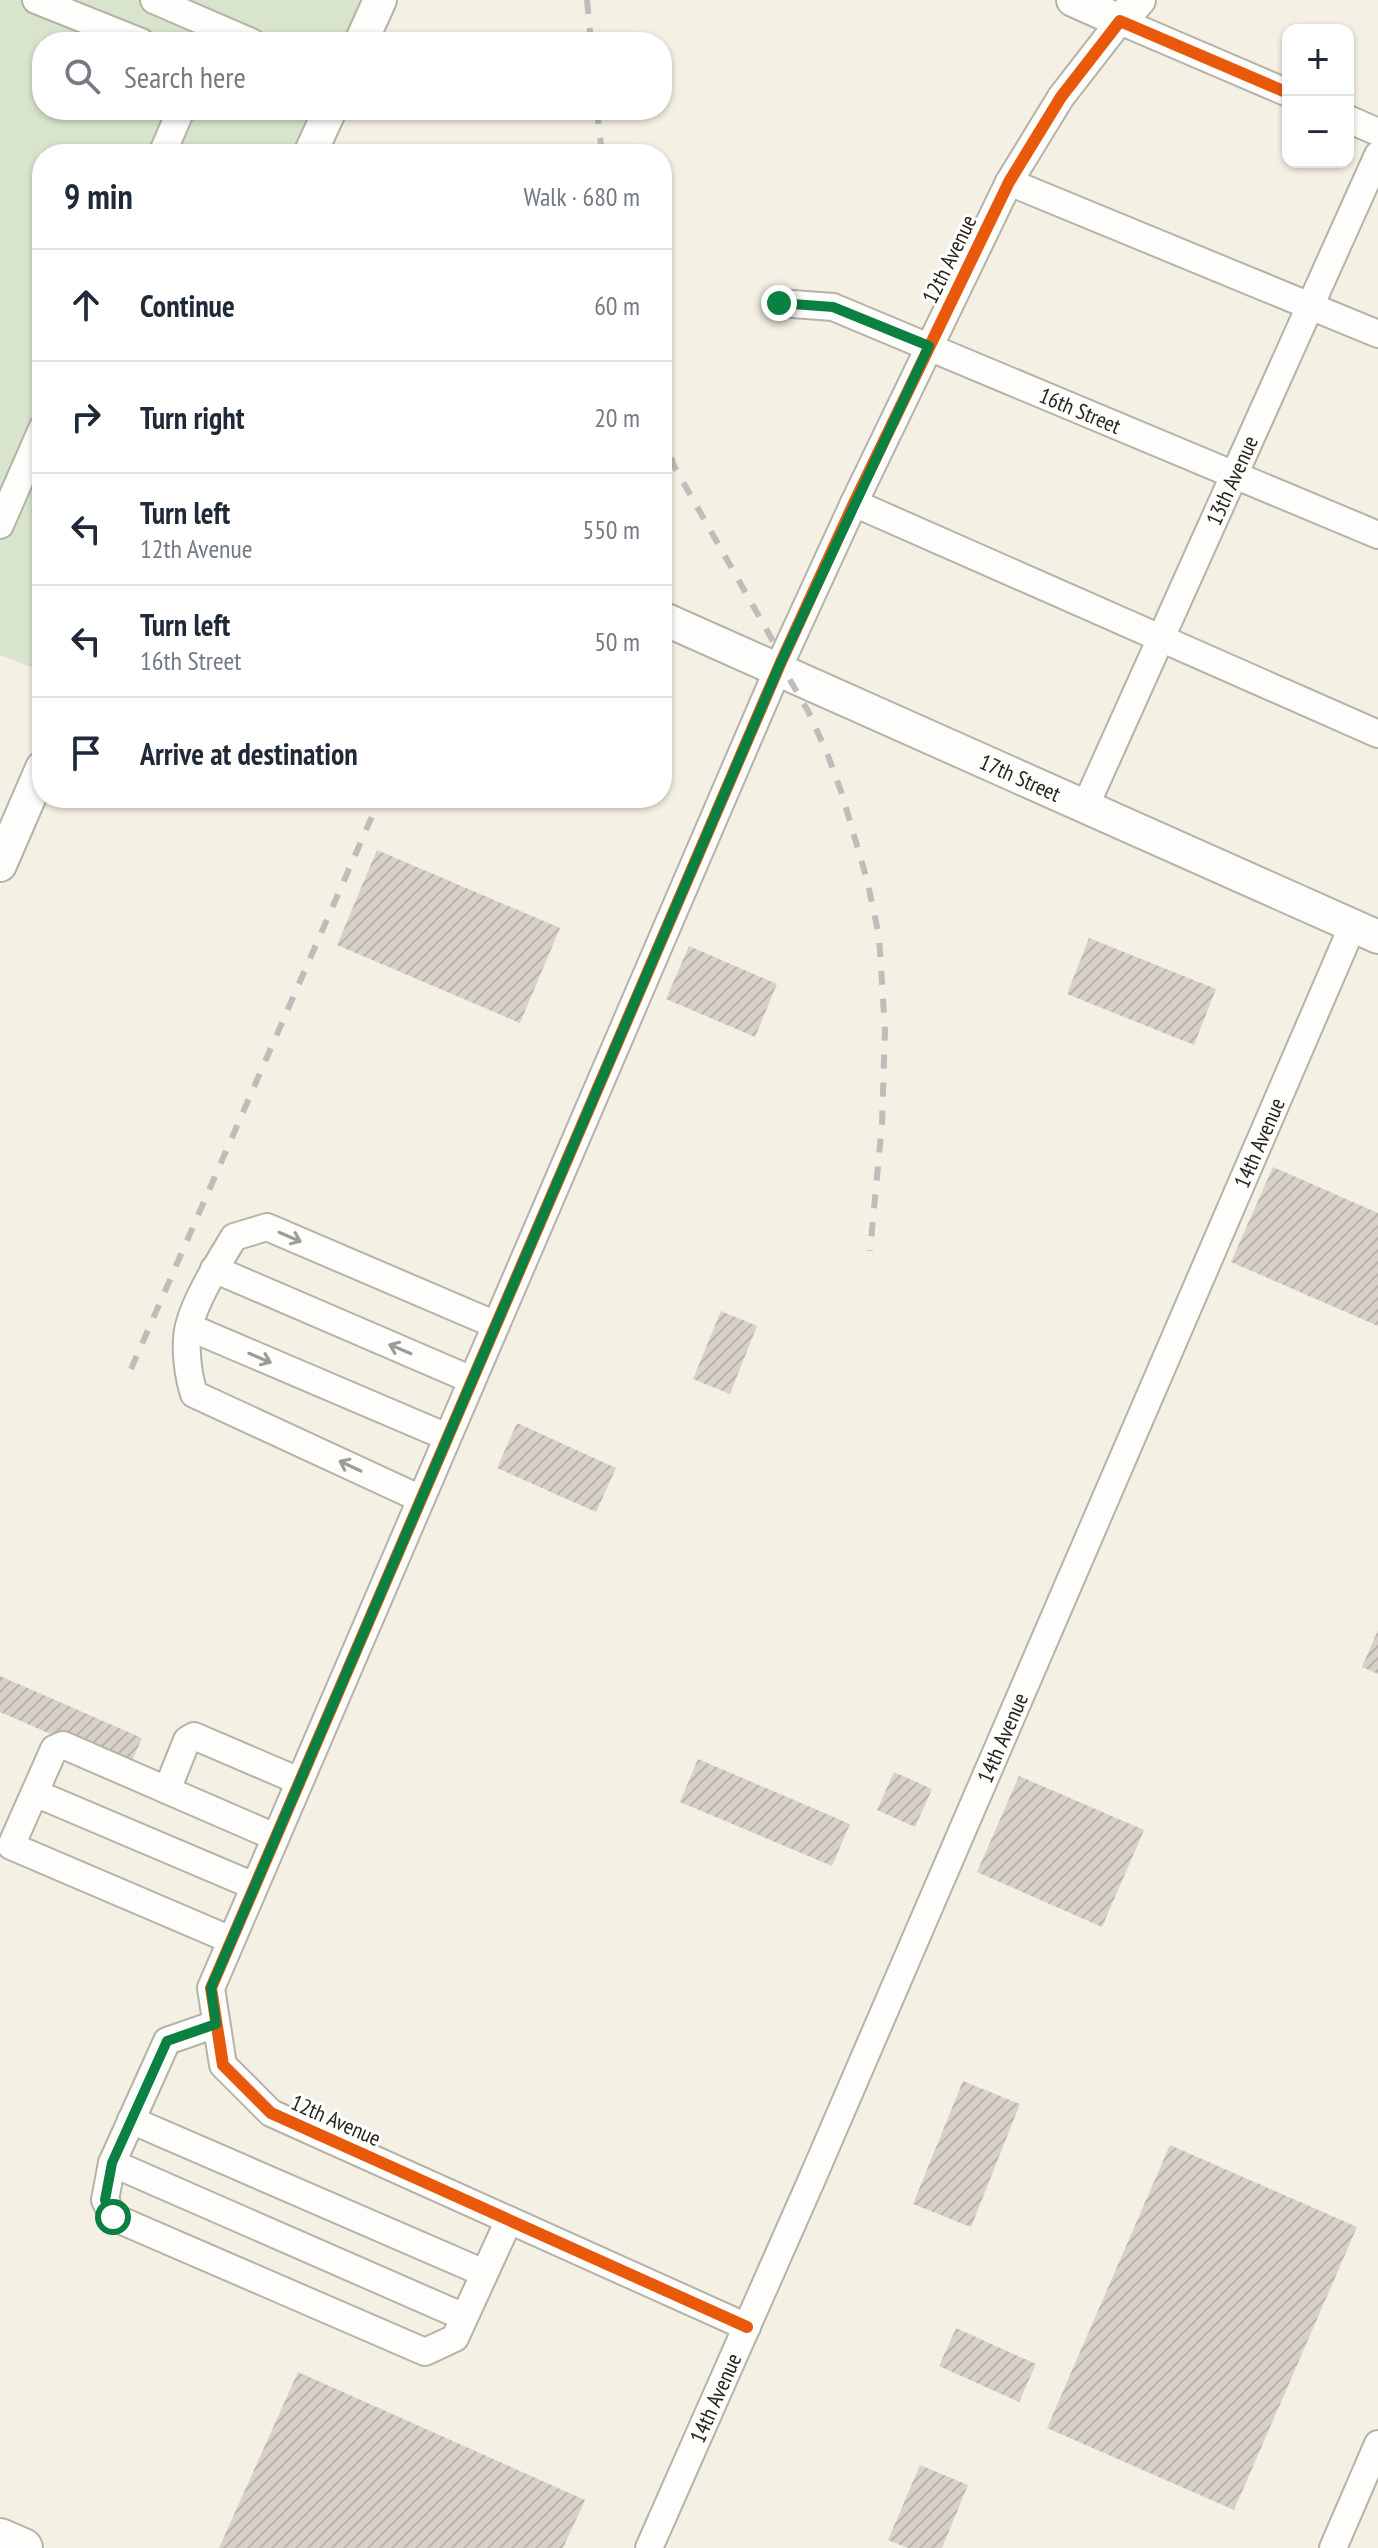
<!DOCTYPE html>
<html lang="en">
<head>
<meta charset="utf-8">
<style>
	:root { --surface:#fff; --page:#f6f6f7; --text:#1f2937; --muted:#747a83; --line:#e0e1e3 }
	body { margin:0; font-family:"PT Sans Narrow",sans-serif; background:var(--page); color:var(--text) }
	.controls { position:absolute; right:24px; top:24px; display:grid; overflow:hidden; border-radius:16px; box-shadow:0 2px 6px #0004 }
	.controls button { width:72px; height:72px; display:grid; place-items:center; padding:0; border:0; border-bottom:2px solid var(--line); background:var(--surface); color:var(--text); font:40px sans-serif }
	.stop { position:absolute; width:24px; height:24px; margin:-18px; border:6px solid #0b8043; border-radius:50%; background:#fff }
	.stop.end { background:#0b8043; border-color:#fff; box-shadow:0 2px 8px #0008 }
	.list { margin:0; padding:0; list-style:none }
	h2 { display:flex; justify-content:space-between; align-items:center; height:104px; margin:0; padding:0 32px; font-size:34px }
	h2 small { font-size:26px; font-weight:400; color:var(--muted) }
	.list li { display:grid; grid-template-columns:52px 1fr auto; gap:24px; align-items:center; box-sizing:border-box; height:112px; padding:0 32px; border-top:2px solid var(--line) }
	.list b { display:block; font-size:30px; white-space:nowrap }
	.list p { margin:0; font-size:26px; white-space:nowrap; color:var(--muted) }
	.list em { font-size:26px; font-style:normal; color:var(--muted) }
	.icon { flex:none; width:44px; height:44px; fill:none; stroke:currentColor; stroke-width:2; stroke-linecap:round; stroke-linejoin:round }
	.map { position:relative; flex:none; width:1378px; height:2548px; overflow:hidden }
	.search { position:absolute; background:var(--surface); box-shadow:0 2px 6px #0004; left:32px; top:32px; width:640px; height:88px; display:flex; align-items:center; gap:20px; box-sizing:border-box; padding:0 28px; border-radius:32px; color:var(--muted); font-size:30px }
	.panel { position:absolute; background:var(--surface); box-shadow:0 2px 6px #0004; left:32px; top:144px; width:640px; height:664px; border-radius:32px }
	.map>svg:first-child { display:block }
	.green { fill:#d8e4cc }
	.building { fill:url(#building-hatch) }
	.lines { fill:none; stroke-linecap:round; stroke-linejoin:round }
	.minor-casing { stroke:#b5b2a8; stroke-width:30 }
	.major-casing { stroke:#b5b2a8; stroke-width:36 }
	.highway-casing { stroke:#b5b2a8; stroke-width:42 }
	.minor { stroke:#fdfdfb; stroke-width:26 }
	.major { stroke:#fdfdfb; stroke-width:32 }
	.highway { stroke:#fdfdfb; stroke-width:38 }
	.rail { stroke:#bebdba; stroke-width:6; stroke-dasharray:14 14; stroke-linecap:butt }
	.cycleway-casing { stroke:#fff; stroke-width:17 }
	.cycleway { stroke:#e8590c; stroke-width:12 }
	.oneway { stroke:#9d9b97 }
	.route { stroke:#0b8043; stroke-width:10 }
	.labels { text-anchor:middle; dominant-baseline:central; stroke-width:6; stroke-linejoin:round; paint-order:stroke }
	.street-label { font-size:22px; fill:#27241c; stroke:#fff }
</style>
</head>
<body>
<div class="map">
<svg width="1378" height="2548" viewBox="0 0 1378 2548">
	<defs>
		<pattern id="building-hatch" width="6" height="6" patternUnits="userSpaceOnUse" patternTransform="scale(2)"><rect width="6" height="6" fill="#d7d1c9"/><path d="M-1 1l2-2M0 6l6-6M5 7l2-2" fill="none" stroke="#b9b3ac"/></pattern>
	</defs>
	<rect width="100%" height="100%" fill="#f4f0e3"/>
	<!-- green -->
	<path class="green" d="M0,0H380L361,42H42V110H330L310,154H42V671L0,655Z"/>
	<!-- building -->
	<path class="building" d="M377,850L560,928L520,1023L337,945Z
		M1089,938L1216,989L1194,1045L1067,994Z
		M689,946L777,984L755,1037L666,999Z
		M1273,1167L1378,1213V1326L1231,1262Z
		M721,1311L757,1326L730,1394L693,1379Z
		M517,1423L616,1468L596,1512L497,1468Z
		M1378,1630V1674L1362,1667Z
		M0,1676L142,1738L129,1768L0,1712Z
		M698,1759L850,1824L832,1866L680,1802Z
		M894,1772L932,1789L915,1827L877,1810Z
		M1019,1776L1144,1830L1102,1927L977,1872Z
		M963,2081L1020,2104L971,2227L913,2204Z
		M1170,2145L1357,2227L1234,2510L1047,2428Z
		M956,2328L1036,2364L1019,2402L939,2366Z
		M298,2372L585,2500L563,2548H219Z
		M920,2465L968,2485L942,2548H908L888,2540Z"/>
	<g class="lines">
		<defs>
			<g id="minor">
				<path d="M36,0L141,42"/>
				<path d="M154,0L251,42"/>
				<path d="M1348,119L1378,132"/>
				<path d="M162,154L181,110"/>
				<path d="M1009,182L1378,334"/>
				<path id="s1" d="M779,303L833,307L1378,535"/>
				<path d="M854,503L1378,734"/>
				<path d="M0,525L42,429"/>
				<path id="s2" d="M1085,807L1378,155"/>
				<path d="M214,1269L472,1380"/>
				<path d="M189,1327L447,1437"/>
				<path d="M421,1499L194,1394C188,1375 184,1346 189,1326C196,1298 219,1262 234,1237L267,1227L496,1325"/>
				<path d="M167,1790L187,1740L194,1736L299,1781"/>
				<path d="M35,1793L254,1886"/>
				<path d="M231,1940L11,1846L54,1749L63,1745L275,1837"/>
				<path d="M216,2024L167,2041L112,2163L105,2200L113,2217L425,2352L455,2338L509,2220"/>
				<path d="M131,2120L484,2273"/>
				<path d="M112,2163L464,2317"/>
				<path d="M747,2327L271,2113L223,2065L211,1988L781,662L854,503L1009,182L1061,97L1120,21L1288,93"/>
				<path id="s3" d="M649,2548L812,2179L1353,925"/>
				<path d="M1333,2548L1378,2444"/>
			</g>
			<g id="major">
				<path d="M1073,0L1120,21L1139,0"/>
				<path d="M361,42L380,0"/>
				<path d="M310,154L330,110"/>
				<path id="s4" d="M662,618L1378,937"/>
				<path d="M0,865L42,768"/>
			</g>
			<path id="highway" d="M0,2538L23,2548"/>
		</defs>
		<!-- minor casing -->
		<use href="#minor" class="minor-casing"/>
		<!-- major casing -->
		<use href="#major" class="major-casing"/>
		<!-- highway casing -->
		<use href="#highway" class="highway-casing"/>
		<!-- minor -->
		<use href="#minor" class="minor"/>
		<!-- major -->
		<use href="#major" class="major"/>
		<!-- highway -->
		<use href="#highway" class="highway"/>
		<!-- rail -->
		<path class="rail" d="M587,0L591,42
			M597,110L602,154
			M662,431L674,466L773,641L786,673L808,711L827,753L842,794L867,880L879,936L885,1030L882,1124L870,1251
			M131,1369L380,798"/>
		<defs>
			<path id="cycleway" d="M747,2327L271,2113L223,2065L211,1988L781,662L854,503L1009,182L1061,97L1120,21L1288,93"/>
		</defs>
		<!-- cycleway casing -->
		<use href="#cycleway" class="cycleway-casing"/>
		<!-- cycleway -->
		<use href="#cycleway" class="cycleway"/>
	</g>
	<!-- one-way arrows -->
	<defs><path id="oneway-shaft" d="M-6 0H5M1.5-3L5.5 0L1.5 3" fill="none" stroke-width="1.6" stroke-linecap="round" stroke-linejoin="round" transform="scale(2)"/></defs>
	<g class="oneway">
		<use href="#oneway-shaft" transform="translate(290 1237) rotate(23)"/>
		<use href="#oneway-shaft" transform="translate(400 1349) rotate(-157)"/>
		<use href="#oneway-shaft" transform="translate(260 1358) rotate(23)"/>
		<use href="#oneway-shaft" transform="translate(350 1466) rotate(-155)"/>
	</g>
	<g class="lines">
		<!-- route -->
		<path class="route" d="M113,2217L105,2200L112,2163L167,2041L216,2024L211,1988L781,662L929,346L833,307L779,303"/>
	</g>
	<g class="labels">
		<!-- street labels -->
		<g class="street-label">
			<text transform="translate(949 259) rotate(-64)">12th Avenue</text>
			<text stroke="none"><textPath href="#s1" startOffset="322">16th Street</textPath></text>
			<text stroke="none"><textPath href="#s2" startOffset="358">13th Avenue</textPath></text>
			<text stroke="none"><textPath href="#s4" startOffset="392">17th Street</textPath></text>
			<text stroke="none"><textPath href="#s3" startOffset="1532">14th Avenue</textPath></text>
			<text stroke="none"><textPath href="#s3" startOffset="884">14th Avenue</textPath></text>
			<text transform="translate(336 2120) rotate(24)">12th Avenue</text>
			<text stroke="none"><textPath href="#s3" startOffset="164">14th Avenue</textPath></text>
		</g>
	</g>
</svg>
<div class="controls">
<button>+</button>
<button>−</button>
</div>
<div class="stop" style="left:113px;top:2217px"></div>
<div class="stop end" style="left:779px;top:303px"></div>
<div class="search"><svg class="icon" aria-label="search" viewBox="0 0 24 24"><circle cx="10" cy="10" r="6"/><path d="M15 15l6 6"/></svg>Search here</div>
<section class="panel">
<h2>9 min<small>Walk · 680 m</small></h2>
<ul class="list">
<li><svg class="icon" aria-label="ahead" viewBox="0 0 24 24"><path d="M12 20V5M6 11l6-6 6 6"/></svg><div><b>Continue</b></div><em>60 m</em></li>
<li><svg class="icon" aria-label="right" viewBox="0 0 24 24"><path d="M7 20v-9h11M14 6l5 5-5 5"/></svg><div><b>Turn right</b></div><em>20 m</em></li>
<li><svg class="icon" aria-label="left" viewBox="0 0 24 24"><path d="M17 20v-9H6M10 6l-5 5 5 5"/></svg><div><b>Turn left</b><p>12th Avenue</p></div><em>550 m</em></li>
<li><svg class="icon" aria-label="left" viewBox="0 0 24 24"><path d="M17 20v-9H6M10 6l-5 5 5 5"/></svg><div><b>Turn left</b><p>16th Street</p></div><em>50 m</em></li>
<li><svg class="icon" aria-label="arrive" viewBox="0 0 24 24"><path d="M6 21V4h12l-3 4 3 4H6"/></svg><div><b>Arrive at destination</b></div></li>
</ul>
</section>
</div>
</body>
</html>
